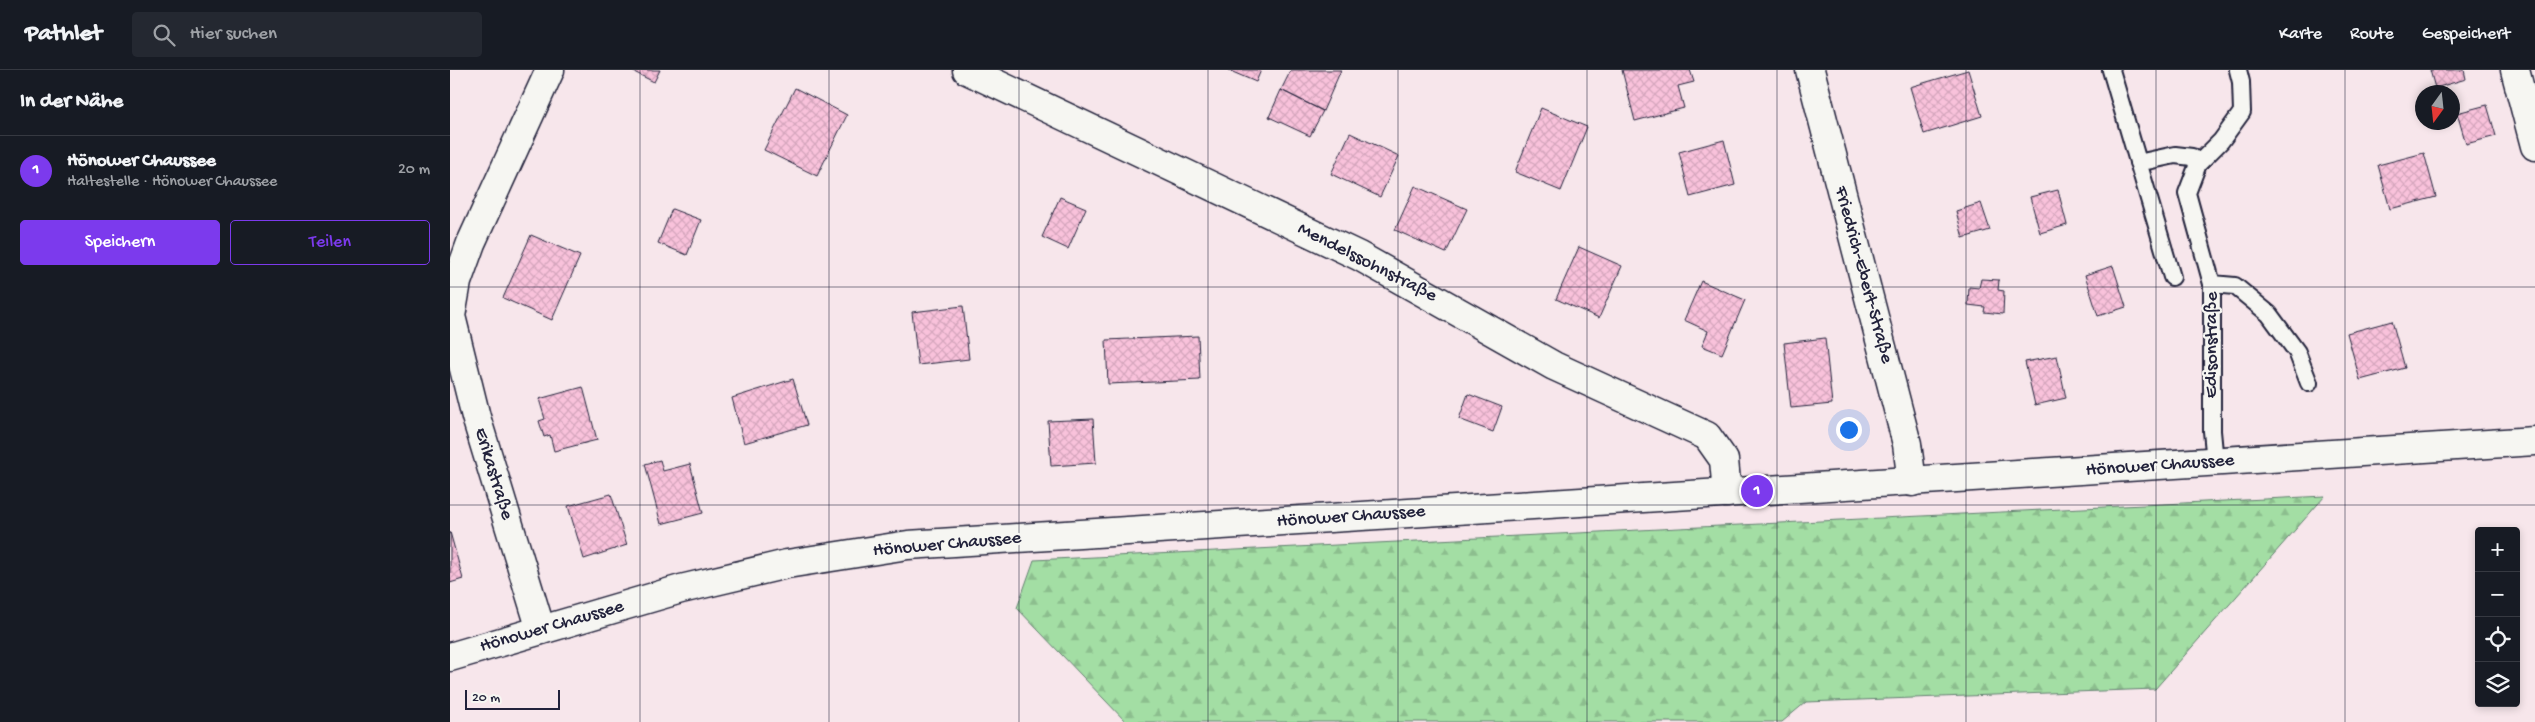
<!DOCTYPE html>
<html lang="de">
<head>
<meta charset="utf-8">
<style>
	:root { --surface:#171b24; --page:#242831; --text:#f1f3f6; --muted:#9ea1a6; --line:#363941; --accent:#7c3aed }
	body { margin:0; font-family:"Gochi Hand",sans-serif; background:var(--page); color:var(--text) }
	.controls { position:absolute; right:15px; bottom:15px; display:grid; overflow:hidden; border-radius:5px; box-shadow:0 2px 8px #0003 }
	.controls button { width:45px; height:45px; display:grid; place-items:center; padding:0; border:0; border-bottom:1px solid var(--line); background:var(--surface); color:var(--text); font:25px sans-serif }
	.compass { position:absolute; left:1965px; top:15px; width:45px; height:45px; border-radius:50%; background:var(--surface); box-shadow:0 2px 8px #0003; rotate:195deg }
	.scale { position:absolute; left:15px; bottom:12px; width:95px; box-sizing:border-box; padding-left:5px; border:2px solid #22223b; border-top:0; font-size:14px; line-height:18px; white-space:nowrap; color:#22223b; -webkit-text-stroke:4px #f6f6f2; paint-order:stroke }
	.you { position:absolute; left:1398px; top:359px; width:18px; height:18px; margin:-12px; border:4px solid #fff; border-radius:50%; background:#1a73e8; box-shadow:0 0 0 8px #1a73e833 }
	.badge { display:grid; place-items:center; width:32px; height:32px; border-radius:50%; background:var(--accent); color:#fff; font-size:16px; font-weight:700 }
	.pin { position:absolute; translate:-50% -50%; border:2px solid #fff; box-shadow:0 1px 5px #0006 }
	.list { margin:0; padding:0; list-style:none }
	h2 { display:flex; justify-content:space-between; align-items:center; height:65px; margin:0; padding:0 20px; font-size:21px }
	h2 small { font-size:16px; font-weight:400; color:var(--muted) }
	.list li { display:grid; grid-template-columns:32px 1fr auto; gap:15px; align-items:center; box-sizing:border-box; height:70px; padding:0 20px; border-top:1px solid var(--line) }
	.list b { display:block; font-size:19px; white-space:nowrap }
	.list p { margin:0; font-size:16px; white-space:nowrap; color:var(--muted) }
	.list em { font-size:16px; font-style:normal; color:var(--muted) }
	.actions { display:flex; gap:10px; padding:15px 20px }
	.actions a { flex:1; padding:11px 0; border:1px solid var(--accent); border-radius:5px; text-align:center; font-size:18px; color:var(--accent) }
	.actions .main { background:var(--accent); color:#fff }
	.icon { flex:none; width:28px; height:28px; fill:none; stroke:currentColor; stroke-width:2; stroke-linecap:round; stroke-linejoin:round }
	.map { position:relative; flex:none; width:2085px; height:652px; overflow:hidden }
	header { display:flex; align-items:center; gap:30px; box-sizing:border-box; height:70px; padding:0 25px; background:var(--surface); border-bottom:1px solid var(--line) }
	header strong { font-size:24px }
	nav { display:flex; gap:28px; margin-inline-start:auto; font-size:18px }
	.search { width:350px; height:45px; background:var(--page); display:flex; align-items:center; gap:12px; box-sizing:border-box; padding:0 18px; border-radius:5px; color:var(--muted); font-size:19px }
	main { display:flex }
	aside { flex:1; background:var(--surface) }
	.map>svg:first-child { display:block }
	.forest { fill:url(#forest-firs); stroke:#628070 }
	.building { fill:url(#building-cross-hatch); stroke:#22223b }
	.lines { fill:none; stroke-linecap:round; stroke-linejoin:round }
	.service-casing { stroke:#22223b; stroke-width:20 }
	.minor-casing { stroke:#22223b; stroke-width:31 }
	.tertiary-casing { stroke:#22223b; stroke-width:31 }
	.service { stroke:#f6f6f2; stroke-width:16 }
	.minor { stroke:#f6f6f2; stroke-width:28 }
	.tertiary { stroke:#f6f6f2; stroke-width:28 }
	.grid { fill:none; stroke:#22223b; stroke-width:1; stroke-opacity:0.55 }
	.labels { text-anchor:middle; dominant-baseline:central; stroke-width:4.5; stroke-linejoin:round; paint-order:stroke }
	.street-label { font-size:19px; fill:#22223b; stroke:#f6f6f2 }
</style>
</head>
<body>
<header>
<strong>Pathlet</strong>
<div class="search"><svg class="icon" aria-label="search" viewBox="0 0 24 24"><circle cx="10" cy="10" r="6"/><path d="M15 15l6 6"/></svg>Hier suchen</div>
<nav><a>Karte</a><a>Route</a><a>Gespeichert</a></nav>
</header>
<main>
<aside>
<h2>In der Nähe<small></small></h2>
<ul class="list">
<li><span class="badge">1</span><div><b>Hönower Chaussee</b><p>Haltestelle · Hönower Chaussee</p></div><em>20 m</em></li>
</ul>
<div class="actions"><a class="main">Speichern</a><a>Teilen</a></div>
</aside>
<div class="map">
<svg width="2085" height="652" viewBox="0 0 2085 652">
	<defs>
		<pattern id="forest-firs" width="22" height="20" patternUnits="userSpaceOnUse" patternTransform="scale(1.25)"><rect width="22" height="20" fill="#a3dea4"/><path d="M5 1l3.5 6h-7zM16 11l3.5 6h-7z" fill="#8cbe8e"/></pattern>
		<pattern id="building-cross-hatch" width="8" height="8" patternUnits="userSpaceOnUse" patternTransform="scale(1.25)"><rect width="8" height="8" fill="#f9c2db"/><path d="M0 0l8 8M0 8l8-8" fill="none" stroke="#d5a6bd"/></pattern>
	</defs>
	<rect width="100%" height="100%" fill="#f7e6eb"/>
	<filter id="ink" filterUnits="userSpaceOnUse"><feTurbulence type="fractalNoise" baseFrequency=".02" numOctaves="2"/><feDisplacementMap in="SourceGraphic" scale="10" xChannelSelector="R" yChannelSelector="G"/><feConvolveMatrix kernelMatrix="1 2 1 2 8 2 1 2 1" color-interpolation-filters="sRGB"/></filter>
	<g filter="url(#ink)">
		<!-- forest -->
		<path class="forest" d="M1875,426L1705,619L1356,632L1332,652H676L567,538L584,490Z"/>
		<!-- building -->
		<path class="building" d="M180,0H210L204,12Z
			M778,0H811L806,12Z
			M841,0H891L873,41L831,20Z
			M1172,0H1240L1244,12L1228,16L1234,38L1185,51Z
			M1518,0L1532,46L1474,64L1460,17Z
			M1980,0H2014L2016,9L1985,18Z
			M345,18L397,45L367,106L314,80Z
			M831,20L873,41L860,66L819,47Z
			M2037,35L2046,66L2016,74L2007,43Z
			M1091,38L1137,57L1111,121L1065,102Z
			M900,63L949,86L930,127L881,104Z
			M1274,70L1285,115L1240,127L1229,82Z
			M1974,83L1986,127L1940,139L1928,95Z
			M965,116L1017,139L996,183L945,160Z
			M1608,120L1617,155L1590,163L1580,127Z
			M610,127L636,138L618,179L592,167Z
			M1531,133L1540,160L1513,168L1506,141Z
			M222,139L251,150L237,185L208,173Z
			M81,165L130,186L102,250L53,228Z
			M1129,177L1172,196L1149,248L1106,229Z
			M1663,196L1676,237L1648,246L1635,205Z
			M1531,209L1549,210L1548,220L1554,221L1553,244L1534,242L1535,237L1518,235L1519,217L1529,218Z
			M1251,211L1295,230L1272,284L1252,276L1258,261L1234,250Z
			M513,236L519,289L468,295L462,242Z
			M1942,251L1955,298L1910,310L1897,263Z
			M748,266L750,310L658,314L656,270Z
			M1375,268L1382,334L1341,338L1334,273Z
			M1607,286L1616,328L1585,335L1575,292Z
			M343,309L357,355L294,373L282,328Z
			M133,317L147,370L104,381L100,365L94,367L89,351L95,349L89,329Z
			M1018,324L1052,337L1043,362L1009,349Z
			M643,349L646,393L601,396L598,351Z
			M210,390L213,401L240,394L253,443L211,454L195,394Z
			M161,424L177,475L134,489L118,436Z
			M0,462L13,509L0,513Z"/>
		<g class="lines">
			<defs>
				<path id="service" d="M1661,0L1722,207
					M1688,93L1725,85L1742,87L1748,94
					M1762,214L1785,216L1819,244L1847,282L1859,313
					M1765,392L1762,361V214L1737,123L1748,94L1771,71L1792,42L1791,12L1788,0"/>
				<path id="minor" d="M517,0L909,186L1104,296L1257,366L1274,390L1277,423
					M1360,0L1457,374L1462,412
					M2065,0L2085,76
					M91,560L26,347L1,246L7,212L21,173L100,0"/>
				<path id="tertiary" d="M0,587L231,519L337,494L458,475L2085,371"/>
			</defs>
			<!-- service casing -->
			<use href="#service" class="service-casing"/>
			<!-- minor casing -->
			<use href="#minor" class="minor-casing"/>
			<!-- tertiary casing -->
			<use href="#tertiary" class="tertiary-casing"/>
			<!-- service -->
			<use href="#service" class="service"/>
			<!-- minor -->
			<use href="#minor" class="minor"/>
			<!-- tertiary -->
			<use href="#tertiary" class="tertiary"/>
		</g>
	</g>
	<!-- grid -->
	<path class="grid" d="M190,0V652M379,0V652M569,0V652M758,0V652M948,0V652M1137,0V652M1327,0V652M1516,0V652M1706,0V652M1895,0V652M0,217H2085M0,435H2085"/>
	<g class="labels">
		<!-- street labels -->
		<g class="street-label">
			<text transform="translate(917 193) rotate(27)">Mendelssohnstraße</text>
			<text transform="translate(1413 205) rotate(75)">Friedrich-Ebert-Straße</text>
			<text transform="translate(1762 275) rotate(-90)">Edisonstraße</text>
			<text transform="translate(1710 396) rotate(-4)">Hönower Chaussee</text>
			<text transform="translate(43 404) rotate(73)">Erikastraße</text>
			<text transform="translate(901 447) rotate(-4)">Hönower Chaussee</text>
			<text transform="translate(497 475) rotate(-5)">Hönower Chaussee</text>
			<text transform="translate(102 557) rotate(-16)">Hönower Chaussee</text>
		</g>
	</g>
</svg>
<div class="controls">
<button>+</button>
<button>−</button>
<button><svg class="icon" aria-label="locate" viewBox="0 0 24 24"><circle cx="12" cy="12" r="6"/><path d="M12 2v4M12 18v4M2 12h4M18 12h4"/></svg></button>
<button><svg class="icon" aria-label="layers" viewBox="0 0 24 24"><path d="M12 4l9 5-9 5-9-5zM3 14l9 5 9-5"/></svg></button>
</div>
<svg class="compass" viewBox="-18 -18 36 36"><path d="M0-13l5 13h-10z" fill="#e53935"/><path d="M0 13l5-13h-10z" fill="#9ea1a6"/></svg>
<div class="scale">20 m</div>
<div class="you"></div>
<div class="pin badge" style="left:1307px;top:421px">1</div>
</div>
</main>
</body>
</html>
